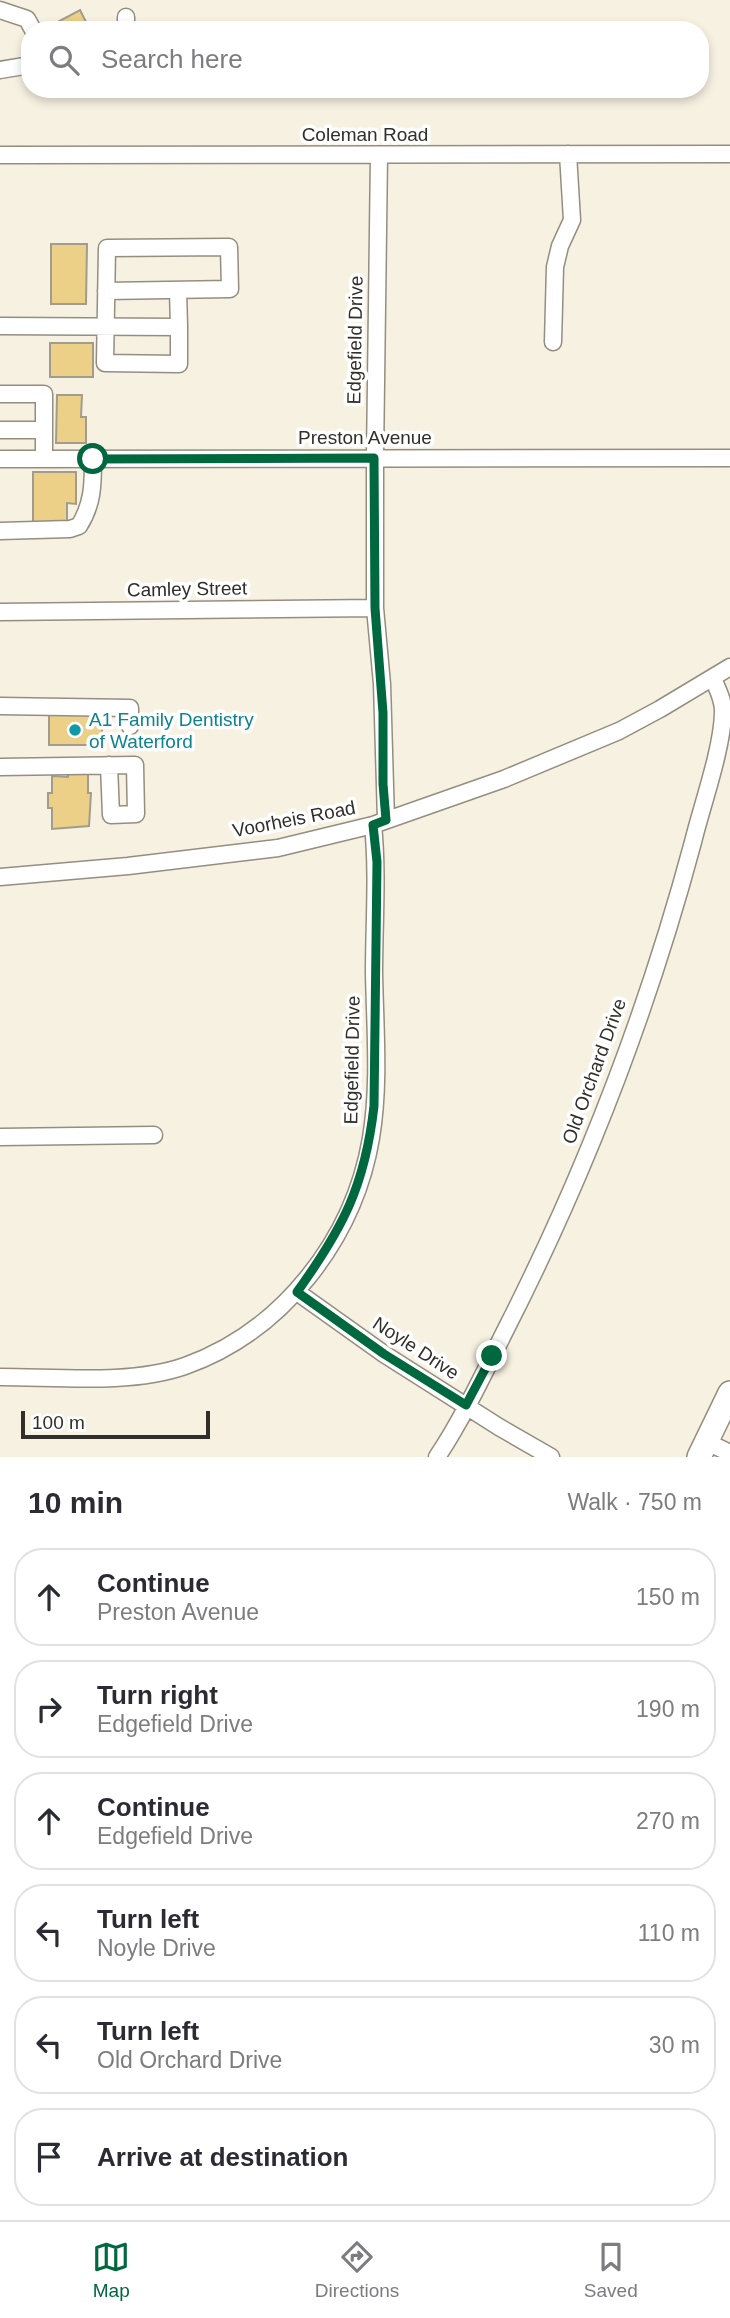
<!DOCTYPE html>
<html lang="en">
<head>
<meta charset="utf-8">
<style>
	:root { --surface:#fff; --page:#f7f7f7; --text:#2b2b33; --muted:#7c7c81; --line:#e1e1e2; --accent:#00683e }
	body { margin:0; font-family:Arial,sans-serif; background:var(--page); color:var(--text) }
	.scale { position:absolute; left:21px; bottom:18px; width:189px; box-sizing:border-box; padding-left:7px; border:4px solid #312f29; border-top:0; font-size:19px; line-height:24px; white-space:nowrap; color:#312f29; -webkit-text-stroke:5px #fff; paint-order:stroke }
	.stop { position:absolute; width:21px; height:21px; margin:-16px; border:5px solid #00683e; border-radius:50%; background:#fff }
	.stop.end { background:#00683e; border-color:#fff; box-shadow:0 2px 7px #0008 }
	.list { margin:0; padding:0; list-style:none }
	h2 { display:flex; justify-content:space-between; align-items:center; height:91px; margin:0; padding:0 28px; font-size:30px }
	h2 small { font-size:23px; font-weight:400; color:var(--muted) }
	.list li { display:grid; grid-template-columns:46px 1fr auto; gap:21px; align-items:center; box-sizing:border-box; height:98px; margin:0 14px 14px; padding:0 14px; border:2px solid var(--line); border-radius:28px }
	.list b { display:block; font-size:26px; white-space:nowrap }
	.list p { margin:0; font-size:23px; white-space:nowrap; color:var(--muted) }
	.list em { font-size:23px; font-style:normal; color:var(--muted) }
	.icon { flex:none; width:38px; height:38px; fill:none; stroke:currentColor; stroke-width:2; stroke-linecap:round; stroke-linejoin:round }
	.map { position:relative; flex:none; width:730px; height:1457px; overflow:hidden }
	.search { position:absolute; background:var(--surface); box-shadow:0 4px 10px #0003; left:21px; right:21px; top:21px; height:77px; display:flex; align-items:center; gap:18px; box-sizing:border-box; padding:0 24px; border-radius:28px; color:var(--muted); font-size:26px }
	.sheet { height:763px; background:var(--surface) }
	nav { display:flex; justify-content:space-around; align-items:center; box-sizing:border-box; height:98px; border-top:2px solid var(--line); background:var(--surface); font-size:19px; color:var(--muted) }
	nav a { display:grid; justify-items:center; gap:4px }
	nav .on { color:var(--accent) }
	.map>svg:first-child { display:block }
	.building { fill:#ecd088; stroke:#a19c8e; stroke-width:2 }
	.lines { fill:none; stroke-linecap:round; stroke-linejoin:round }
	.minor-casing { stroke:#948e81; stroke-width:19 }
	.highway-casing { stroke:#948e81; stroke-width:26 }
	.minor { stroke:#fff; stroke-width:16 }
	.highway { stroke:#fff; stroke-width:23 }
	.route { stroke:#00683e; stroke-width:9 }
	.culture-dot { fill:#0f9aa8; stroke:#fff; stroke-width:2.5 }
	.labels { text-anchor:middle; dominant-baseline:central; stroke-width:7; stroke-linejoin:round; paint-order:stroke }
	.street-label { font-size:19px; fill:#312f29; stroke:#fff }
	.culture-label { font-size:19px; fill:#0d838f; stroke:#fff; text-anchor:start }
</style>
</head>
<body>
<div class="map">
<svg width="730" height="1457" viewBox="0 0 730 1457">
	<rect width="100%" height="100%" fill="#f7f1e2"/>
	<!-- building -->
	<path class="building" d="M80,10L90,30H54L52,25Z
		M51,244H87L86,304H51Z
		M50,343H93V377H50Z
		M57,395H82L81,417H86V443H56Z
		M33,472H76V504L67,503V527H33Z
		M49,715H102V745H49Z
		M68,774H88V793H91L89,826L52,829V808H48V793H52V776L68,777Z"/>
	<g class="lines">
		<defs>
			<path id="minor" d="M0,10L27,19L33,30
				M126,30V17
				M0,70L30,65
				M0,155L730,154
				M379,155L375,458V608L382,684L386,820
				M178,290L179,327
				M0,326L179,327V364L105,363L107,248L229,247L230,289L106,291
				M553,342L555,267L560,246L572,220L568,154
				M0,394H44V459
				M0,430H44
				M0,459L730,458
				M0,531L70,529L79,526C93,504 93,484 93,459
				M0,612L375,608
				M0,706L130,708V726
				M0,767L135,765L136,814L111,815L109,765
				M0,877L128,866L278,848L373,825L504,779L619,731L660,709L730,667
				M0,1137L154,1135
				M297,1292L384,1354L499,1427L551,1457
				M0,1377C57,1377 131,1385 185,1366C283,1331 354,1239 371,1138C380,1084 375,1028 374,973C374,923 378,874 373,825
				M707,1442L730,1453
				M437,1457C463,1418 484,1373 505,1331C584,1176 648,1010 693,842C702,805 722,750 723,713C724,700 717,689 713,678"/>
			<path id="highway" d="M699,1457L730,1393"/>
		</defs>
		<!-- minor casing -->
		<use href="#minor" class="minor-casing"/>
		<!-- highway casing -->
		<use href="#highway" class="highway-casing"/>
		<!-- minor -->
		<use href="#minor" class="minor"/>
		<!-- highway -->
		<use href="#highway" class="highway"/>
	</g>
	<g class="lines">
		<!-- route -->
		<path class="route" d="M93,459L374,458L375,608L383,713V784L386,820L373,825L377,862L374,1106C365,1186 343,1228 297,1292L384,1354L466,1405L492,1356"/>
	</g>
	<!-- markers -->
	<circle class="culture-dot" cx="75" cy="730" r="7"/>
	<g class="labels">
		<!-- street labels -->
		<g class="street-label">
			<text x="365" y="134">Coleman Road</text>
			<text transform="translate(355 340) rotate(-89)">Edgefield Drive</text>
			<text x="365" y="437">Preston Avenue</text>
			<text transform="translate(187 589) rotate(-1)">Camley Street</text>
			<text transform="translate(294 819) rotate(-11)">Voorheis Road</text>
			<text transform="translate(352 1060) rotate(-89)">Edgefield Drive</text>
			<text transform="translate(594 1071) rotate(-70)">Old Orchard Drive</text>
			<text transform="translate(416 1348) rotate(33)">Noyle Drive</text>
		</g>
		<!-- culture labels -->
		<g class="culture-label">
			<text x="89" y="719">A1 Family Dentistry<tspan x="89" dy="22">of Waterford</tspan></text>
		</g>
	</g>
</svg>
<div class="scale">100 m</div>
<div class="stop" style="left:93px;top:459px"></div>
<div class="stop end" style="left:492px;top:1356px"></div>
<div class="search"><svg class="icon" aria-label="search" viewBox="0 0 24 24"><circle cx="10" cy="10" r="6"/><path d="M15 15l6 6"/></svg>Search here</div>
</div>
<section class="sheet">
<h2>10 min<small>Walk · 750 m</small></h2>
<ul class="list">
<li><svg class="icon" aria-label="ahead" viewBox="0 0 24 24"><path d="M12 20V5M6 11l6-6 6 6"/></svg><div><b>Continue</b><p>Preston Avenue</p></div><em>150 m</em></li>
<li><svg class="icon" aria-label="right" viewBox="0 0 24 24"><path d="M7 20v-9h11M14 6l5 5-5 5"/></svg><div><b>Turn right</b><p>Edgefield Drive</p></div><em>190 m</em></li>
<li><svg class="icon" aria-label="ahead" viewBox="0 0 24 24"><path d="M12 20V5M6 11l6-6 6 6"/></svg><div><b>Continue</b><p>Edgefield Drive</p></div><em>270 m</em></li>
<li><svg class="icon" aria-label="left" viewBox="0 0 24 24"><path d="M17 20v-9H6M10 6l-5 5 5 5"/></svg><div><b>Turn left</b><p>Noyle Drive</p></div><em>110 m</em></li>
<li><svg class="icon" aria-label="left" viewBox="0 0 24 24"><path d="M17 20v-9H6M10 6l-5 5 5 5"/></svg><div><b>Turn left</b><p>Old Orchard Drive</p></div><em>30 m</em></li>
<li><svg class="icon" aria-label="arrive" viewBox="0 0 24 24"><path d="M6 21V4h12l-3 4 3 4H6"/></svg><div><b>Arrive at destination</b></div></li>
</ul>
</section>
<nav>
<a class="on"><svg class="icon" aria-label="map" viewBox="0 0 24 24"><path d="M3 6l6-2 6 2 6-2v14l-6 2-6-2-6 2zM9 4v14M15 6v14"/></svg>Map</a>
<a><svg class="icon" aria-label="directions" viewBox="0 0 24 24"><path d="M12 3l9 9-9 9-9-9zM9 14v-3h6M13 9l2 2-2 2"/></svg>Directions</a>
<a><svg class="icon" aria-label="saved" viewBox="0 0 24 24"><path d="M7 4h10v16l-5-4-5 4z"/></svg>Saved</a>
</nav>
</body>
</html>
